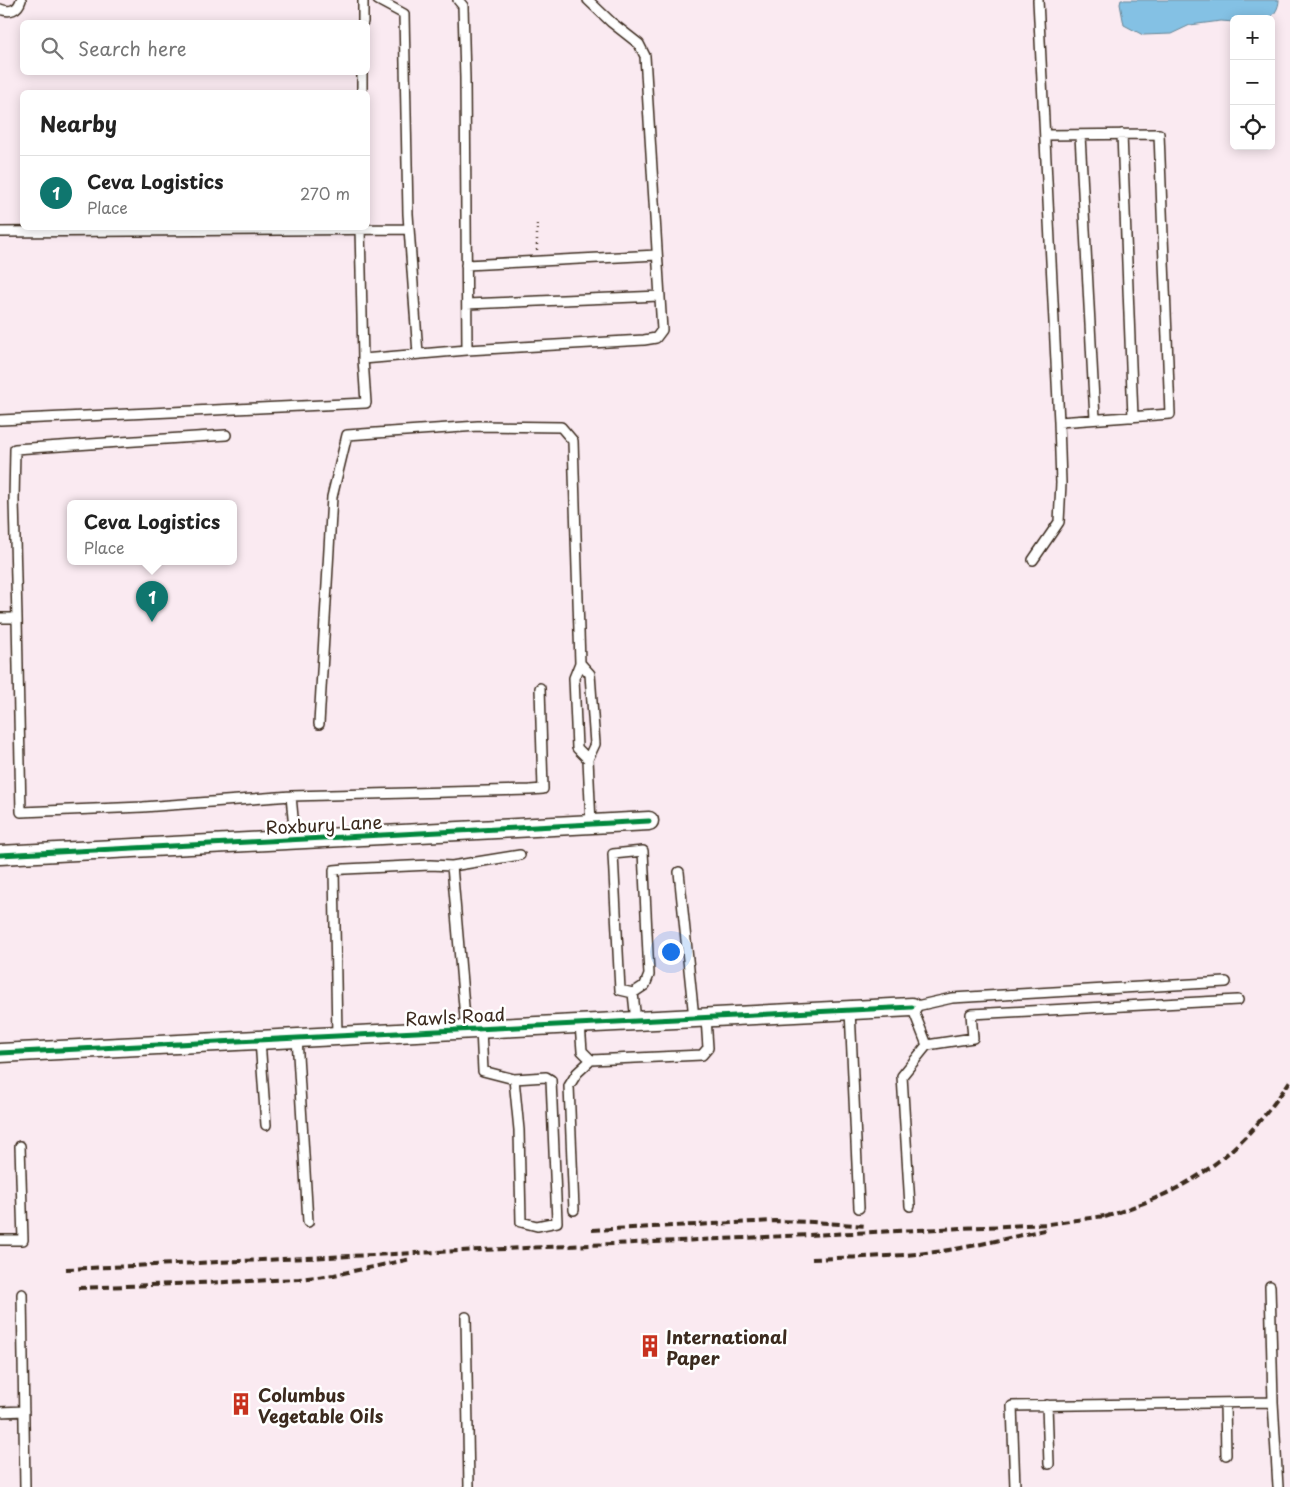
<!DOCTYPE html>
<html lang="en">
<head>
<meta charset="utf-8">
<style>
	:root { --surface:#fff; --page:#f6f6f6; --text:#222; --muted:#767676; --line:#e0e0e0; --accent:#0f766e }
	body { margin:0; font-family:"Playpen Sans",sans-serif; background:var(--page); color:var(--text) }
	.controls { position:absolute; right:15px; top:15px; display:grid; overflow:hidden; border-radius:8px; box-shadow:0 2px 12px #0003 }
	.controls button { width:45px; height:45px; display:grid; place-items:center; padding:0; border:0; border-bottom:1px solid var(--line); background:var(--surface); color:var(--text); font:25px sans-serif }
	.you { position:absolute; left:670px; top:951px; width:18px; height:18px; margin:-12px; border:4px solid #fff; border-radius:50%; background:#1a73e8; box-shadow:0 0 0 8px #1a73e833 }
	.badge { display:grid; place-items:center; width:32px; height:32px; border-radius:50%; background:var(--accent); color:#fff; font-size:16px; font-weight:700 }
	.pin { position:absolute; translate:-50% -41px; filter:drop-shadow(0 1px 2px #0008) }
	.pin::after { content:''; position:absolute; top:26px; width:18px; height:15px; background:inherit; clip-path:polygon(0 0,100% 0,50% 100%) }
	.popup { position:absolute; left:67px; top:500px; width:170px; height:65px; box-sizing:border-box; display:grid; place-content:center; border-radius:8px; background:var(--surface); filter:drop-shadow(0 1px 4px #0005); font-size:16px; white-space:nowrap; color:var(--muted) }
	.popup b { font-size:19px; color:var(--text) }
	.popup::after { content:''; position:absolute; left:50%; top:100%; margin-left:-10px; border:10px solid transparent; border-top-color:var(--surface) }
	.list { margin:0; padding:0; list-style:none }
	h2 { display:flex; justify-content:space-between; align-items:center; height:65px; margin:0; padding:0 20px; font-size:21px }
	h2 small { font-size:16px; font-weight:400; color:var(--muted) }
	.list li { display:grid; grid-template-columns:32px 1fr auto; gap:15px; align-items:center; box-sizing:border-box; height:75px; padding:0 20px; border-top:1px solid var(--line) }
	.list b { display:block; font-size:19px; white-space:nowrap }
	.list p { margin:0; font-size:16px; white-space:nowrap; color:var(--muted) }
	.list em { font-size:16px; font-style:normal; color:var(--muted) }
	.icon { flex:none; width:28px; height:28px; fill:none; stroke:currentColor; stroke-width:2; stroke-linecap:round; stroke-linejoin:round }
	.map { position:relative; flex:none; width:1290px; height:1487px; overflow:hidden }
	.search { position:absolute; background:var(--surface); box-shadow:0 2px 12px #0003; left:20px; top:20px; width:350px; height:55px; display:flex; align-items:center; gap:12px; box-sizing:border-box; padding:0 18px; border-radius:8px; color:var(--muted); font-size:19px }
	.panel { position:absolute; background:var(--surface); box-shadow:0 2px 12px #0003; left:20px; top:90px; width:350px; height:140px; border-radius:8px }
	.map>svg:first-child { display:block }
	.water { fill:#84c1e4; stroke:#678595 }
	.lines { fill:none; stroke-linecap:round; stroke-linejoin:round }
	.lane-casing { stroke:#3b2a1e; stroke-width:12 }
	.street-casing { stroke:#3b2a1e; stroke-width:21 }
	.path { stroke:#3b2a1e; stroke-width:2.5; stroke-dasharray:1 4; stroke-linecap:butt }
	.lane { stroke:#fff; stroke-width:9 }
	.street { stroke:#fff; stroke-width:18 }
	.rail { stroke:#3b2a1e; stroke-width:4; stroke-dasharray:8 4; stroke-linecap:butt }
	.cycleway-casing { stroke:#fff; stroke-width:8 }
	.cycleway { stroke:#00873e; stroke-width:5 }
	.labels { text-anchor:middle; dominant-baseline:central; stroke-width:5; stroke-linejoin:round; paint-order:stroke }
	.street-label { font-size:18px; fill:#3b2a1e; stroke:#fff }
	.poi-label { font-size:18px; font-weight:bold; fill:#3b2a1e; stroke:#fff; text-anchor:start }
</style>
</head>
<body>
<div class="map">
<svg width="1290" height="1487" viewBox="0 0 1290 1487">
	<rect width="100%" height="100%" fill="#faeaf1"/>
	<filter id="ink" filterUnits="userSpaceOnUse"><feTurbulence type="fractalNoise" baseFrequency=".02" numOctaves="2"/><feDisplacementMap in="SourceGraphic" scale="10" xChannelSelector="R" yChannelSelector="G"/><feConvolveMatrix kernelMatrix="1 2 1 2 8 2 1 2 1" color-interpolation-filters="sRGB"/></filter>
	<g filter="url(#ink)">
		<!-- water -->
		<path class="water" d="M1121,0H1279C1279,7 1275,15 1268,19H1234V22L1221,21L1190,25L1171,34L1143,35L1124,25L1120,4Z"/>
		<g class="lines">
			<defs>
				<path id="lane" d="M378,0L404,14L408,214L418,354
					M1038,0L1059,422L1170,414L1159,134L1045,135
					M0,9C10,13 18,10 21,0
					M363,22V0
					M362,92V72
					M1122,134L1133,417
					M1080,135L1095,419
					M360,228L363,359
					M0,232L409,229
					M466,265L657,255
					M467,304L660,296
					M467,350L644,340L656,338L662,330L645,56L639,44L611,22L588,0
					M0,420L366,403L363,359L467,350L465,78L463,6L458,0
					M1033,560L1059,522L1061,483L1059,422
					M0,618H17L21,812L143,807L291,796
					M17,618L14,500L15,449L226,435
					M580,663L590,674L595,744L588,759L591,824
					M319,724L332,497L347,435L478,426L561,427L573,441L580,663L574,678L577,748L588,759
					M295,839L291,796L530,790L543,789L540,688
					M643,851L649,975L645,985L633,993L620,990L613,854Z
					M452,866L520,855
					M679,872L694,1018
					M633,993L636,1021
					M850,1010L859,1208
					M580,1024L582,1051L591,1060
					M481,1029L483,1071L514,1079L546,1077L551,1080L557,1222L537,1226L521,1222L519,1130L514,1079
					M337,1036L334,870L345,869L430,865L452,866L466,1030
					M297,1038L308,1222
					M260,1040L266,1125
					M927,1045L973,1038L971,1014L1238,1000
					M910,1206L902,1076L927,1045L912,1007L952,998L1226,982
					M574,1210L569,1086L577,1073L591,1060L702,1055L708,1048L706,1018
					M0,1240H23L20,1146
					M1270,1286L1273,1402
					M22,1294L25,1487
					M466,1317L469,1487
					M1225,1403L1226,1455
					M1047,1405L1049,1464
					M0,1412L24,1411
					M1015,1487L1012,1406L1273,1402L1278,1487"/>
				<path id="street" d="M0,855L649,821
					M0,1053L912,1007"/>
			</defs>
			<!-- lane casing -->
			<use href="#lane" class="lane-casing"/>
			<!-- street casing -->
			<use href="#street" class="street-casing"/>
			<!-- path -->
			<path class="path" d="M537,250V219"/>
			<!-- lane -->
			<use href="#lane" class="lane"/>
			<!-- street -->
			<use href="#street" class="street"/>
			<!-- rail -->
			<path class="rail" d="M1105,1217C1116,1214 1127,1209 1138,1205C1206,1181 1250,1140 1290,1081
				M592,1230L775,1221L813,1222L867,1226
				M812,1259C853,1257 895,1257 935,1252C974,1247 1011,1237 1049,1229
				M66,1269L1049,1224L1111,1215
				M78,1288L299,1279L334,1275L411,1259"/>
			<defs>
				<path id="cycleway" d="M0,855L649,821
					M0,1053L912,1007"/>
			</defs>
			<!-- cycleway casing -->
			<use href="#cycleway" class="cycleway-casing"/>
			<!-- cycleway -->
			<use href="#cycleway" class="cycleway"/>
		</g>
	</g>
	<!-- icons -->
	<defs>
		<symbol id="building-bare" viewBox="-9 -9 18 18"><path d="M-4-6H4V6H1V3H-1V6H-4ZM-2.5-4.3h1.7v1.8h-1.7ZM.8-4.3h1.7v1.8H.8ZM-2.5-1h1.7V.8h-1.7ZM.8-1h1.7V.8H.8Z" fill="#c8321e" stroke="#fff" stroke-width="2.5" paint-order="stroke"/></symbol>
	</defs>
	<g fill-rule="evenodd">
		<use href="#building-bare" x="634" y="1330" width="32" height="32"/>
		<use href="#building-bare" x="225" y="1388" width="32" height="32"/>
	</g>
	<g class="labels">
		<!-- street labels -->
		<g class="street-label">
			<text transform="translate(324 824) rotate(-3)">Roxbury Lane</text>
			<text transform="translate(455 1016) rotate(-3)">Rawls Road</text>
		</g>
		<!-- poi labels -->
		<g class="poi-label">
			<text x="666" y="1336">International<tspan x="666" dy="21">Paper</tspan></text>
			<text x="258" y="1394">Columbus<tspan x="258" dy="21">Vegetable Oils</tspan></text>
		</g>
	</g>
</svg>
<div class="controls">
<button>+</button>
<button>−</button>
<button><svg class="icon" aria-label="locate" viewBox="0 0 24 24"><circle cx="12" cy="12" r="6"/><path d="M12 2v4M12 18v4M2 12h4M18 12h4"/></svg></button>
</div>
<div class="you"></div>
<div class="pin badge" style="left:152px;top:622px">1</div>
<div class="popup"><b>Ceva Logistics</b>Place</div>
<div class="search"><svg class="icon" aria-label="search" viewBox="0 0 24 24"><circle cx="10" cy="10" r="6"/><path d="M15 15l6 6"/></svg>Search here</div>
<section class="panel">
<h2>Nearby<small></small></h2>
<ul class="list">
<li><span class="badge">1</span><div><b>Ceva Logistics</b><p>Place</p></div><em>270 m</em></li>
</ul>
</section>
</div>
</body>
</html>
